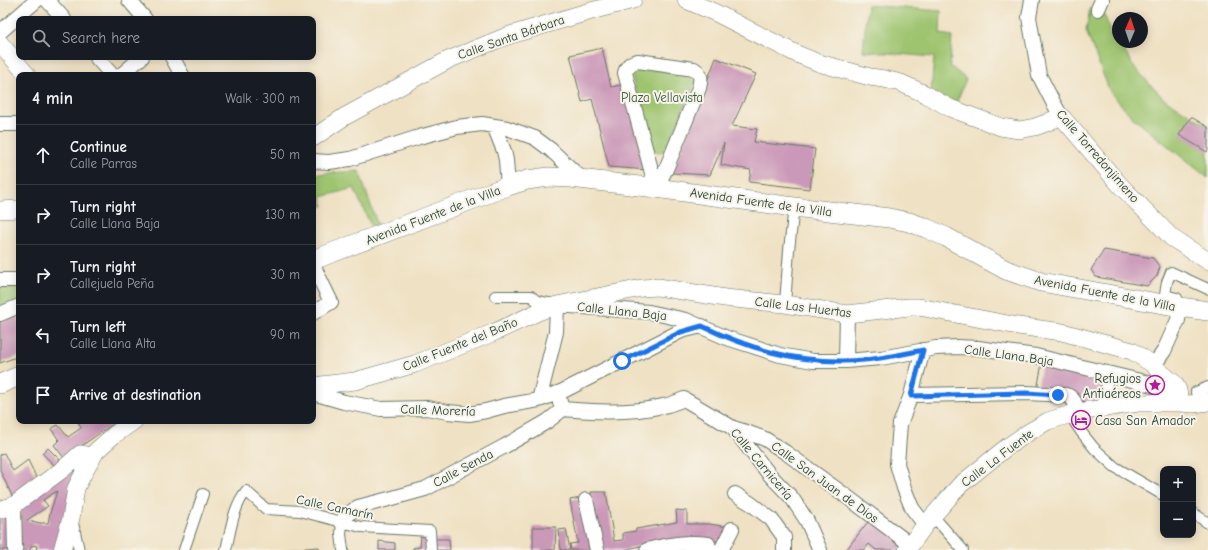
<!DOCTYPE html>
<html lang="en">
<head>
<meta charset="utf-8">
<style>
	:root { --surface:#171b24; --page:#20242c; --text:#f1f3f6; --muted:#9ea1a6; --line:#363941 }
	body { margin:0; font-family:"Comic Neue",sans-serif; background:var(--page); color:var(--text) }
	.controls { position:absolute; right:12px; bottom:12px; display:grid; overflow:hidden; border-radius:8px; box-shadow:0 2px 10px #0003 }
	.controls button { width:36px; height:36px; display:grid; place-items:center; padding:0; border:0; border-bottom:1px solid var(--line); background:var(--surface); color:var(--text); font:20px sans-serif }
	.compass { position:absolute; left:1112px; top:12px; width:36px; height:36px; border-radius:50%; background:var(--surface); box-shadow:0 2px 10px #0003; rotate:2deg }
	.stop { position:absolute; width:12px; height:12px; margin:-9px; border:3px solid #1a73e8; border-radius:50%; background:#fff }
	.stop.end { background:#1a73e8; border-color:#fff; box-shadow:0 1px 4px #0008 }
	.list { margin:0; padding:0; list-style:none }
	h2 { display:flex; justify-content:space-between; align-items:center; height:52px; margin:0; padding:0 16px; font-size:17px }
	h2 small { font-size:13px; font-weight:400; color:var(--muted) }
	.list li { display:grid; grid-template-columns:26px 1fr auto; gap:12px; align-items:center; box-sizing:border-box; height:60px; padding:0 16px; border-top:1px solid var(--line) }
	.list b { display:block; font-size:15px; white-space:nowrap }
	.list p { margin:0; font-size:13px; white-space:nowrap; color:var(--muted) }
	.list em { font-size:13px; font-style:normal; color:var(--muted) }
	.icon { flex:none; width:22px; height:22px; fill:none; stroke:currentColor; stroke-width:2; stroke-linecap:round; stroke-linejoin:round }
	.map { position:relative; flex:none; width:1208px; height:550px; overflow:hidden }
	.search { position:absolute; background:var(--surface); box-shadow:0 2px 10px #0003; left:16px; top:16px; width:300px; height:44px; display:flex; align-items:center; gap:10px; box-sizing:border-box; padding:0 14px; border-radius:8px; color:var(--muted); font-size:15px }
	.panel { position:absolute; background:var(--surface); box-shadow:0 2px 10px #0003; left:16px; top:72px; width:300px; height:352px; border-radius:8px }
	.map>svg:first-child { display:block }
	.green { fill:#9ec46f; stroke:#5e8052 }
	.building { fill:#ca98b8; fill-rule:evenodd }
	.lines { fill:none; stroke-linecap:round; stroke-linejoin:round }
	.pedestrian-casing { stroke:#687666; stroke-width:12 }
	.minor-casing { stroke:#687666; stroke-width:16 }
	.tertiary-casing { stroke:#687666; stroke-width:18 }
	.secondary-casing { stroke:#687666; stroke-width:20 }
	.pedestrian { stroke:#fff; stroke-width:10 }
	.minor { stroke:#fff; stroke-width:14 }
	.tertiary { stroke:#fff; stroke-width:17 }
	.secondary { stroke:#fff; stroke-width:19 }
	.route { stroke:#1a73e8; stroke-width:5 }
	.labels { text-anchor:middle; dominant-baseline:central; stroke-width:4; stroke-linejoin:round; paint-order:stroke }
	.street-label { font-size:13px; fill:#1f3d34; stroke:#f7f3e8 }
	.park-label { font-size:13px; fill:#385840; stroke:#f7f3e8 }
	.poi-label { font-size:13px; fill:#1f3d34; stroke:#f7f3e8; text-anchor:end }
</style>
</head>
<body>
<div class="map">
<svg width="1208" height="550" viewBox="0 0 1208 550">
	<rect width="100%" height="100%" fill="#f7f3e8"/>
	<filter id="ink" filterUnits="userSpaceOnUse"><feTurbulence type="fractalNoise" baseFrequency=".025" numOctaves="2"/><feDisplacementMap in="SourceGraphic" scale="8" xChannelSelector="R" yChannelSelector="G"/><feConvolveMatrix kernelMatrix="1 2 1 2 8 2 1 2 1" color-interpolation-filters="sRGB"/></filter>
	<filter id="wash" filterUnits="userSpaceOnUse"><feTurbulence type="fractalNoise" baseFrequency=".012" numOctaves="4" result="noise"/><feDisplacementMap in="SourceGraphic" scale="16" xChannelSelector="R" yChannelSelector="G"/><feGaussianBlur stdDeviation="0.9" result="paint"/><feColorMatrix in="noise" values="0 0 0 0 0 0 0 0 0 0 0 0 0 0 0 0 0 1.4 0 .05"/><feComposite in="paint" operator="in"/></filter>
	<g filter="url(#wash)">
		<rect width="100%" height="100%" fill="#efe1c3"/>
		<!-- green -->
		<path class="green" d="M867,5L941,11L940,34L952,36L950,66L966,79L955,106L931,93L934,57L863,51Z
			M1090,8L1102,10L1106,19L1112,35L1123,49L1134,67L1163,98L1208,126V178L1133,118L1110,92L1086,31Z
			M638,67L689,74L694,77L695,83L666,150C659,153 656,152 650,148L631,72Z
			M359,171L378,226H371L354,188L321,197L324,206L313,207V174Z
			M0,284H19V302L0,310Z"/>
		<g id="blocks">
			<!-- building -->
			<path class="building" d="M602,48L611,87L625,84L648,170L609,167L592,99L582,102L570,55Z
				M716,58L756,74L732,126L757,129L754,142L815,149L810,189L749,182L751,170L721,165L724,143L710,175L672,173Z
				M1191,117L1208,127V150L1207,152L1179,135Z
				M1104,250L1153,258L1160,267L1157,276L1147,286L1096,277L1091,270Z
				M19,314V356L0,363V322Z
				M1042,363L1107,376L1102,402H1087L1076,400L1037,390Z
				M79,421H117L77,449L65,459L54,445L59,440L51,429L58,425L68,437L81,428L78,422Z
				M48,448L60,460L54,465L42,453Z
				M4,453L13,471L28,460L37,479L12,496L0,470V455Z
				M78,462L83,466L57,550H36L37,546L32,545L30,550H20L21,507ZM57,491L50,513L48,523H40L27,520L48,506L43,500Z
				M591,492H606L614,541L623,540V533L636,531V529L677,522L676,510L687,511V524H709L729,527L721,542L707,539L661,541L624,550H601Z
				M581,498L594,550H571L570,544L578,543L570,500Z
				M11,513L12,550H0V517Z
				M871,518L906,546L903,550H876L869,544L864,550H846Z
				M533,527H556L555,550H533Z
				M566,529L570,550H561L559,530Z
				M421,536L428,537L429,550H413V548L420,547Z
				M433,539H449L450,550H433Z
				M379,541L395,543V550H379Z
				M319,547V550H292V549Z"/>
		</g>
	</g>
	<g filter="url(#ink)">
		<use href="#blocks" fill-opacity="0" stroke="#687666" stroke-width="1"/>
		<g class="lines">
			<defs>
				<path id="pedestrian" d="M495,296H531L537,301L554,304
					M1177,298L1165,295L1167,282L1171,272L1208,289
					M785,304L789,250L794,207
					M1107,376L1164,390L1172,395L1173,397L1128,402L1101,407L1102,402L1111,403L1113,395L1105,393L1107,383L1106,382Z
					M1206,397L1197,398L1196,392L1208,387
					M1069,414L1082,433L1094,448L1115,467L1163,495
					M1193,513L1208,523
					M933,516L963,550
					M73,523L79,550
					M342,523L341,534L343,550
					M184,550L203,494
					M226,550C231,529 233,508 246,491L266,509L300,511L361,527L430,531L431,550"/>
				<path id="minor" d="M47,0L64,19
					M129,0L145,19
					M1032,0L1029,17L1039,75L1054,104L1061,116
					M1098,9L1102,0
					M0,32L37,0
					M96,57L112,75
					M172,57L182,75
					M638,61L694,69C702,74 701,80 699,88L666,169L656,188L625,73C627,66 631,62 638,61Z
					M121,75L142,57
					M0,124H19
					M494,126L504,151L506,160L508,186
					M313,161L329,162L350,159L419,137L457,127L482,124L507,128L535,138L551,150L583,180
					M313,265L331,302L313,313
					M0,280H19
					M0,314L19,306
					M923,350L911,395L900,424L897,464L904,488L912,508L925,525
					M846,361L847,314
					M1154,365L1164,351L1178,320L1180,307
					M313,393L344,402L381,409L427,408L448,412L469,414L486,411L504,406L539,400L563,391L681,331L702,326
					M911,395L1027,393L1066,395C1074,397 1076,405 1078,412
					M539,400L556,332L557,305L649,312L686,320L727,338L780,355L813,361H846L881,358L936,348L958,347L978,348L1036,356L1178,390
					M563,409C594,412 634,413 663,406C670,405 677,402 684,399L733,428L769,474L792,498L807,521L820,550
					M733,428L749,433L765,439L785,452L846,496L911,545
					M735,494L750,503L771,519L784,537V550
					M586,500L597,550
					M14,505L15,550
					M342,523L345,516L358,507L389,499L425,489L505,446L548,421L563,409L560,403V401
					M647,550C667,545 687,541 708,544L710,550
					M721,550L732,529"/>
				<path id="tertiary" d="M686,0L716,13L797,54L819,63L870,77L884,79L901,83L925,94L950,108L1001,127L1019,130L1035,127L1046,123L1061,116L1119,184L1172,238L1208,261
					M0,43L27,75
					M313,138L344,117L448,60L507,36L591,11L633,0
					M0,210L19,209
					M313,386L355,381L415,364L495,332L538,312L557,305L642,288L658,287L725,298L785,304L847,314L909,307H919L1018,326L1062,332L1132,351L1154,365L1159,371L1174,383L1178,390L1180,403
					M0,510L14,505L63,469L80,454L86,455L91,461
					M62,550L71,518L76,488L82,476L96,451L114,435L134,421
					M907,550L925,525L960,485L1007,447L1029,432L1048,421L1078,412L1138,403H1180L1193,404L1208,402"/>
				<path id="secondary" d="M313,260L508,186L527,180L549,177L571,178L656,188L794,207L889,218L909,222L926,228L946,237L1006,270L1041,282L1180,307L1208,311
					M0,384L19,376"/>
			</defs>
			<!-- pedestrian casing -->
			<use href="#pedestrian" class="pedestrian-casing"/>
			<!-- minor casing -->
			<use href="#minor" class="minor-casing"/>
			<!-- tertiary casing -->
			<use href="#tertiary" class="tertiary-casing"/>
			<!-- secondary casing -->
			<use href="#secondary" class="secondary-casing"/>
			<!-- pedestrian -->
			<use href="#pedestrian" class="pedestrian"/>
			<!-- minor -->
			<use href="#minor" class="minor"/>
			<!-- tertiary -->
			<use href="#tertiary" class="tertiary"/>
			<!-- secondary -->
			<use href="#secondary" class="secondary"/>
		</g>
	</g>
	<g class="lines" filter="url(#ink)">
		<!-- route -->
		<path class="route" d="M622,361L681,332L702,326C748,348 793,362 845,361C871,361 897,355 923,350L911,396L1026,393L1058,395"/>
	</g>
	<!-- icons -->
	<defs>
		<symbol id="sight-ring" viewBox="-11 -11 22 22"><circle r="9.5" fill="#f7f3e8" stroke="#b5179e" stroke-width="1.5"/><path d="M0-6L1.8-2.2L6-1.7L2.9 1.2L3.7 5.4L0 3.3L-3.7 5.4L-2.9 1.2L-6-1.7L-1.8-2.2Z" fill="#b5179e"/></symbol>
		<symbol id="hotel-ring" viewBox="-11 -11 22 22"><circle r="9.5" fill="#f7f3e8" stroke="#b5179e" stroke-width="1.5"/><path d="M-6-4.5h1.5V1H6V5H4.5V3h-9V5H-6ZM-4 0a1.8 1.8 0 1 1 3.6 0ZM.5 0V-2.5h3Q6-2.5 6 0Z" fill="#b5179e"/></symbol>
	</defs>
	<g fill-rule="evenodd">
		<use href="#sight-ring" x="1144" y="374" width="22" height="22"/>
		<use href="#hotel-ring" x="1070" y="409" width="22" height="22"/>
	</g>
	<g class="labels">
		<!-- street labels -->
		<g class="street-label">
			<text transform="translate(511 37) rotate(-19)">Calle Santa Bárbara</text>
			<text transform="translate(1098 156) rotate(49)">Calle Torredonjimeno</text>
			<text transform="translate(761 202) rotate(8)">Avenida Fuente de la Villa</text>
			<text transform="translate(433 215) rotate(-21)">Avenida Fuente de la Villa</text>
			<text transform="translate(1105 293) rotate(11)">Avenida Fuente de la Villa</text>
			<text transform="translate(803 307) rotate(7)">Calle Las Huertas</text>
			<text transform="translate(622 311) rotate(6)">Calle Llana Baja</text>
			<text transform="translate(460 344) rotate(-22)">Calle Fuente del Baño</text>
			<text transform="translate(1009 355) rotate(8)">Calle Llana Baja</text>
			<text transform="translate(438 410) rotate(2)">Calle Morería</text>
			<text transform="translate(997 458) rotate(-37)">Calle La Fuente</text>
			<text transform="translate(762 464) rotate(50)">Calle Carnicería</text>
			<text transform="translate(463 468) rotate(-28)">Calle Senda</text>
			<text transform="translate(825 482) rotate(36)">Calle San Juan de Dios</text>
			<text transform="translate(335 507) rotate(12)">Calle Camarín</text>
		</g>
		<!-- park labels -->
		<g class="park-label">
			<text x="662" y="97">Plaza Vellavista</text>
		</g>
		<!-- poi labels -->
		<g class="poi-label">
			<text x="1141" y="378">Refugios<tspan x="1141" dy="15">Antiaéreos</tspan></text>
			<text x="1095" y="420" text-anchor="start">Casa San Amador</text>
		</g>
	</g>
</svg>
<div class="controls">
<button>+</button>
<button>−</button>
</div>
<svg class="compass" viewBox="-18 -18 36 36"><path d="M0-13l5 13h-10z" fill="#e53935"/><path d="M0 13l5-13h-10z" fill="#9ea1a6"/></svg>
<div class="stop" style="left:622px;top:361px"></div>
<div class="stop end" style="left:1058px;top:395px"></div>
<div class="search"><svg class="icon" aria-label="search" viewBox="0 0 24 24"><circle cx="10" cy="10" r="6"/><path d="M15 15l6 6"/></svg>Search here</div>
<section class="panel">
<h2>4 min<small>Walk · 300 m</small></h2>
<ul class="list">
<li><svg class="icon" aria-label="ahead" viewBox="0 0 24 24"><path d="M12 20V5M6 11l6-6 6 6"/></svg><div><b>Continue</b><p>Calle Parras</p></div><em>50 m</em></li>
<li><svg class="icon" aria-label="right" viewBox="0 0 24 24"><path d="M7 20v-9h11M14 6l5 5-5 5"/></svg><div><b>Turn right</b><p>Calle Llana Baja</p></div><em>130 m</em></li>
<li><svg class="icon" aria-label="right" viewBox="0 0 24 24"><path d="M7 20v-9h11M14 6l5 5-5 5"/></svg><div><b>Turn right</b><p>Callejuela Peña</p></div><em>30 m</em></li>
<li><svg class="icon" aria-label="left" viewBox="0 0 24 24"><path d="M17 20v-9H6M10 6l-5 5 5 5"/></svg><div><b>Turn left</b><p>Calle Llana Alta</p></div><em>90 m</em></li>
<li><svg class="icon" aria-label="arrive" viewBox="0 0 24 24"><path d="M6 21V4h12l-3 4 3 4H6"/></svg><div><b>Arrive at destination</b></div></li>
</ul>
</section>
</div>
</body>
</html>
